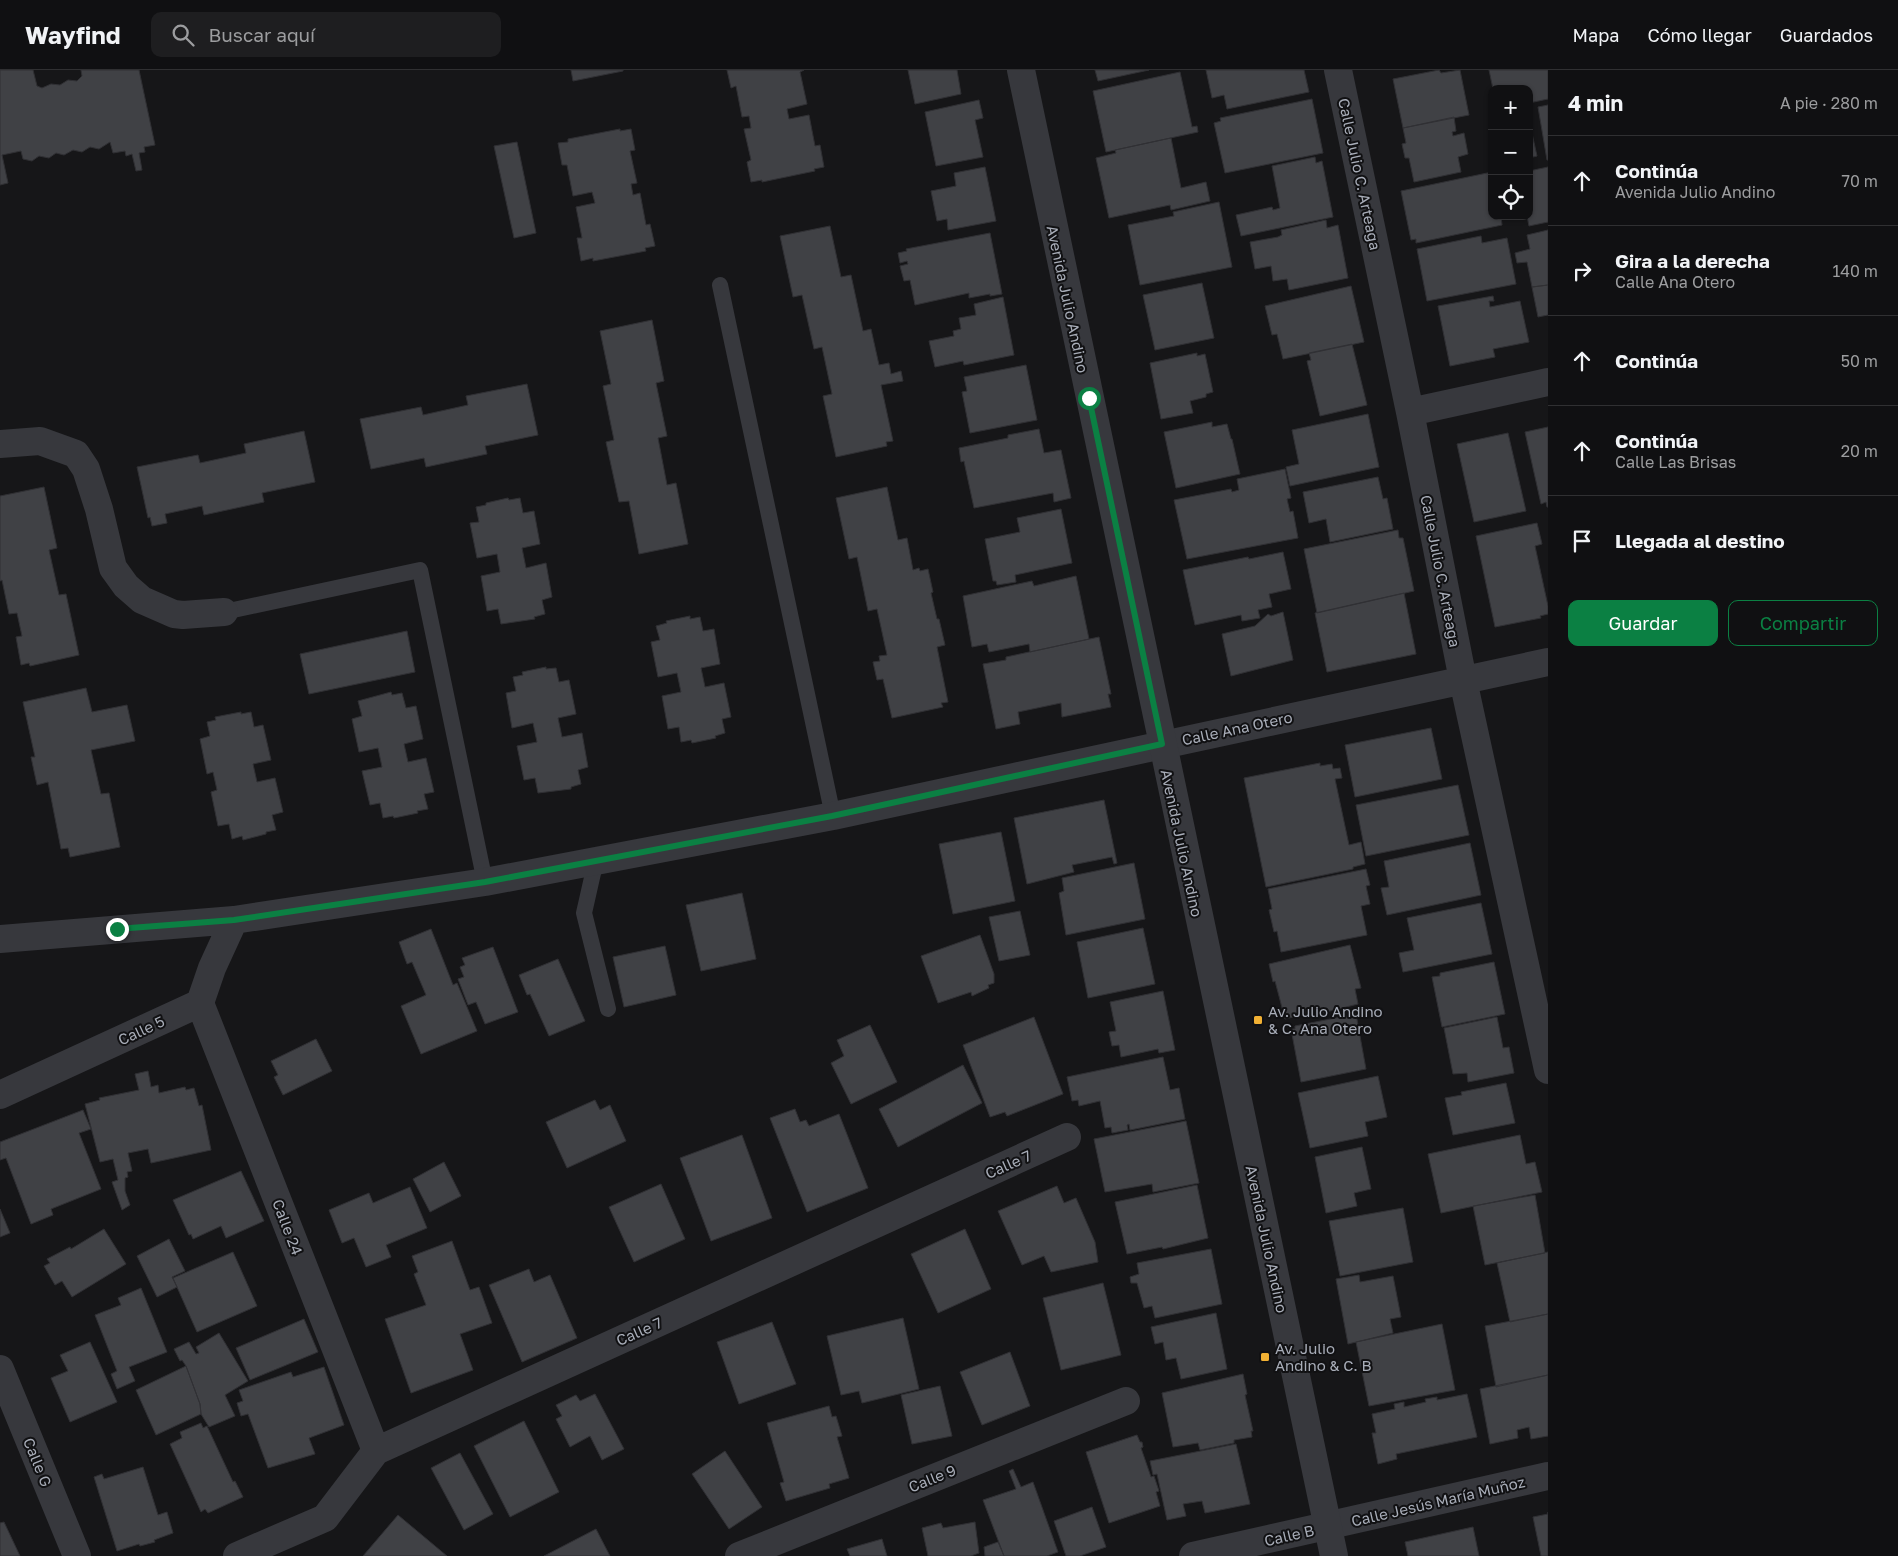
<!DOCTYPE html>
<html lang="es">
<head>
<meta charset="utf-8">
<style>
	:root { --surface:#101012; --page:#1e1e20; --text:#f1f3f6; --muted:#9c9d9f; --line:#303032; --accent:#0b8043 }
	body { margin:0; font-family:"Golos Text",sans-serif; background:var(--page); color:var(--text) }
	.controls { position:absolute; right:15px; top:15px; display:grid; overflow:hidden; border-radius:10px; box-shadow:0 1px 4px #0004 }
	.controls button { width:45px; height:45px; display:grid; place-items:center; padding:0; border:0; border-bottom:1px solid var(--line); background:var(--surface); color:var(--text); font:25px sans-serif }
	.stop { position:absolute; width:15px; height:15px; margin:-11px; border:4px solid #0b8043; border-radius:50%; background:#fff }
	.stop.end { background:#0b8043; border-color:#fff; box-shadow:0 1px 5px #0008 }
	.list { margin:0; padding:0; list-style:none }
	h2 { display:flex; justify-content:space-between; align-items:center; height:65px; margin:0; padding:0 20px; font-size:21px }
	h2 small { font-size:16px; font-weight:400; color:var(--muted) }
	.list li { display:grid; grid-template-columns:32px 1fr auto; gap:15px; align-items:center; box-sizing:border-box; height:90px; padding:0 20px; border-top:1px solid var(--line) }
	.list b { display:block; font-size:19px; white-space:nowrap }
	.list p { margin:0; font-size:16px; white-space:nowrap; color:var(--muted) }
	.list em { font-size:16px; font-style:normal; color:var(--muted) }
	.actions { display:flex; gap:10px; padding:15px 20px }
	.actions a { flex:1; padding:11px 0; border:1px solid var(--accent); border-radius:10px; text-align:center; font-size:18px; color:var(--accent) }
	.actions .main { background:var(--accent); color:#fff }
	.icon { flex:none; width:28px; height:28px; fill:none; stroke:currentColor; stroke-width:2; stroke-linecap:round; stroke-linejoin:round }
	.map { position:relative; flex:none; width:1548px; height:1486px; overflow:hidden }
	header { display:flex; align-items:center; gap:30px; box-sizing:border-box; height:70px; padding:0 25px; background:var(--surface); border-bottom:1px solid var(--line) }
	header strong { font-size:24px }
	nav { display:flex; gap:28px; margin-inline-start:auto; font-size:18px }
	.search { width:350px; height:45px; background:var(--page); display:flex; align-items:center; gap:12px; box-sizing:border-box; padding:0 18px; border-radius:10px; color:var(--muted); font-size:19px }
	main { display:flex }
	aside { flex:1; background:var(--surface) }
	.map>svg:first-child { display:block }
	.building { fill:#404145; stroke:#303034 }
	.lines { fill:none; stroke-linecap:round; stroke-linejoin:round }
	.service { stroke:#37383d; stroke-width:16 }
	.minor { stroke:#37383d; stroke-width:28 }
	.tertiary { stroke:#37383d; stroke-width:28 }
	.route { stroke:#0b8043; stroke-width:6 }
	.poi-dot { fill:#f2b134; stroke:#111113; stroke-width:2 }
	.labels { text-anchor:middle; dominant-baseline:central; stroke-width:4; stroke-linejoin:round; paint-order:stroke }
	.street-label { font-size:15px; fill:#a8adb8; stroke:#111113 }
	.poi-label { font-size:15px; fill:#a8adb8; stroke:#111113; text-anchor:start }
</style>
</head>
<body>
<header>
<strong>Wayfind</strong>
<div class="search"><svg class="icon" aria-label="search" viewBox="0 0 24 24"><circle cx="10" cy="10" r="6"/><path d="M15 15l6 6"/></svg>Buscar aquí</div>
<nav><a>Mapa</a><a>Cómo llegar</a><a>Guardados</a></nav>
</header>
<main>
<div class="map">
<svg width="1548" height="1486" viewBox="0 0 1548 1486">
	<rect width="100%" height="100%" fill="#161618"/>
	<!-- building -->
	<path class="building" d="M0,0H33L37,16L42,18L51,14L60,15L68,10L77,11L82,6L81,0H139L155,75L144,77L145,82L139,83L142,100L136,101L132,84L126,86L125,81L113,83L110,72L99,79L90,77L82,82L73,80L64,85L56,83L49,88L39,86L32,91L23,89L21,81L2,85L8,113L0,115Z
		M571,0H623V1L573,11Z
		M727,0H804L800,2L807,34L787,39L789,49L809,45L815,76L820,75L824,97L814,99L815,101L762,112V110L751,112L747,92L751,90L744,59L751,58L749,46L742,47L736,16L731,18Z
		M908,0H957L961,24L915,34Z
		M1095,0H1149L1098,11Z
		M1206,0H1304L1309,22L1227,39L1224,25L1212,28Z
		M1439,0L1441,3L1460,0L1469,45L1403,58L1393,9Z
		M1489,0H1548V29L1529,33V19H1493Z
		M1180,2L1192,57L1197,56L1198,62L1106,82L1093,21Z
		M1312,29L1323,83L1225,103L1214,53L1221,51L1220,48Z
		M979,30L983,48L975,50L983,87L936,96L925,42Z
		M1548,35V90H1547L1538,37Z
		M1454,47L1456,61L1452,62L1453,66L1464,63L1468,84L1458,87L1461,102L1414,112L1409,88H1405L1402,74L1406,73L1403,58Z
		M1529,50L1537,86L1529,88Z
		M620,59V61L631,59L635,80L630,81L637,113L631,114L633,125L640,123L646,155L650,154L655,176L645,178L646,181L593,191V188L581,191L577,168H582L576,137L595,133L592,122L573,126L567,95H562L558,73L568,72V69Z
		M1171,68L1181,118L1206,112L1210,131L1171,140L1170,135L1109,148L1096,88L1116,83L1115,80Z
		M517,72L536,163L514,168L494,76Z
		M1315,87L1316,93L1322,91L1333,147L1241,166L1236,145L1272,137L1273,140L1280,138L1272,96Z
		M985,97L996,151L948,160L947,149L937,151L931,121L956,116L954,103Z
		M1548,97V152L1529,156L1527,146H1529V101Z
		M1492,102V146H1501L1502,155L1416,173V169L1411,170L1401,121Z
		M1219,132L1232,197L1140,215L1128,155L1174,146L1173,142Z
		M1326,150L1327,158L1338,155L1348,208L1289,220L1287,209L1273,211L1271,196L1255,199L1250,172L1278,167L1282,165L1281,160Z
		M830,156L841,207L851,205L863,261L871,259L879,295L889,293L891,304L901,301L903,311L881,315L893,371L886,372L887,376L836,387L823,326L832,324L822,277L814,279L802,225L793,227L780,166Z
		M1548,160V215L1532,217L1527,192L1517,193L1515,183L1530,179L1527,165Z
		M990,163L1002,224L990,226V224L969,228V223L915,235L910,210L904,211L900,196L908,194L907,191L900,193L898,183L907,181L906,179Z
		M1481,166L1482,173L1507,168L1516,214L1427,231L1417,179Z
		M1202,213L1214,268L1155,280L1143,225Z
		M1548,215V245L1538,247L1532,217Z
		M1351,216L1364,272L1283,289L1277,264L1272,265L1265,236Z
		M1493,226L1494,231H1489L1490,237L1520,231L1529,272L1493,279L1495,287L1450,296L1438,236Z
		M1003,227L1014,285L964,295L963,291L935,297L929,271L954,266L953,261L961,259L959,248L976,245L974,234Z
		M652,250L664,311L656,313L667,366L658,368L667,415L676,413L688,474L639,484L629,431L619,432L606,372L614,370L603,316L611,314L600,261Z
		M1352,274L1367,335L1320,346L1307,291L1311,290L1309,283Z
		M1197,283V286L1205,284L1213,322L1206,324V327L1190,331L1193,343L1161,349L1150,293Z
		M1026,295L1037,350L970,363L962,322L967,321L964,307Z
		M527,314L538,365L485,376L487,384L426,397L424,388L371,399L360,349L421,337L423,345L468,335L466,326Z
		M1368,344L1379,397L1290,416L1286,397L1299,394L1292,360Z
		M1212,352V357L1227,354L1231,369H1232L1240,404L1176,418L1164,362Z
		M1548,357V437H1547L1546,432L1541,434L1525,362Z
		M1039,359L1044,383L1061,380L1071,428L1054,432L1053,423L974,438L965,396L964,391L961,392L959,378L1008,368V365Z
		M304,361L315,412L262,423L264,432L204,445L202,436L165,444L167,453L152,456L150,447L148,448L137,397L198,385L200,393L246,383L244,374Z
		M1508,363L1526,441L1474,452L1457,374Z
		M1285,399L1291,428L1287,429L1290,442L1293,441L1298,468L1187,489L1174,430L1231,419L1232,422L1239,420L1237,409Z
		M1378,407L1383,429L1387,428L1393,459L1330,472L1326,449L1309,453L1303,422Z
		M44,417L57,478L49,480L59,525L66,524L79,585L30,596L29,593L21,595L16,567L22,566L17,543L9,544L2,510L0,511V426Z
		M887,417L898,470L907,468L913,500L919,498L920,501L928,499L933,522L931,523L937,549H939L945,575L937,577L948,632L941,633L943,637L892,648L883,609L877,610L873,592L880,591L879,586L887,585L877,539L868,541L857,487L849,489L836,428Z
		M508,428L509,430L520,428L523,443L534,441L540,474L522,478L526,498L546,493L552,527L542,530L545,544L534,547L535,549L501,554L498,539L487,541L481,506L500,502L497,484L477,488L470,453L479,452L476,437L486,435V433Z
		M1061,439L1072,493L1015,505L1016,512L997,515L996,511H993L985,469L1020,462L1017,448Z
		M1537,453L1542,474L1535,476L1548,536V544L1540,546L1541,548L1495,557L1476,466Z
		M1398,460L1399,468H1403L1414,521L1317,543L1304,479Z
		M1283,482L1291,519L1269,524L1272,537L1258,540L1260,548L1242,551L1241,545L1195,555L1183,500L1248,487L1249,489Z
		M1076,506L1089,569L1030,582L1029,574L989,582L987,574L972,577L963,526L1032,511L1034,516Z
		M1404,523L1416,584L1327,602L1315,543Z
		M1283,542L1293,590L1231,606L1222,564L1255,556L1268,544L1271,546Z
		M690,546V549L700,547L703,561L714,559L720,594L701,598L705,617L724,613L731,647L722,649L725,663L715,666L716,668L692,673L691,670L681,672L679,657L668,659L662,626L681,622L677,603L658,607L651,572L660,570L656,556L667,553L666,551Z
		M407,561L415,602L309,624L300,584Z
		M1099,567L1111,624H1108L1111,637L1062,647L1061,633L1018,642L1020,654L996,659L983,594L1006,590V587Z
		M546,597V599L556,598L559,612L569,610L576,644L558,648L562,667L582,663L588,697L578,700L581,714L571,717V719L538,723L535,708L524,710L517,676L537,672L533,653L512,658L506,623L516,621L513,607L523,605L522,602Z
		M86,618L92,642L127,635L135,671L91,680L101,724L109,723L120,777L70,787L68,778L61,779L48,712L37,715L31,687H35L23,632Z
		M391,622L392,625L402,623L406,638L416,636L423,669L404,674L408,692L426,688L434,722L424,724L428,739L417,741L418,743L394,748L393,746L383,748L380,733L370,735L362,701L382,697L378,678L359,682L352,649L362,646L358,631Z
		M241,642V644L251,642L254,657L263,655L271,690L253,694L257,712L275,708L283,742L272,745L276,760L266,762V764L243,770L242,766L232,769L229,754L218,756L211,722L217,720L213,702L207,704L200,669L210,666L207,652L216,650L215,647Z
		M1431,658L1442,709L1355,727L1345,675Z
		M1320,693V696L1332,694L1333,699L1340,698L1342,708L1335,709L1349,775L1361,772L1365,794L1353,797V799L1266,817L1244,708Z
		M1458,715L1469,765L1366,786L1356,735Z
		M1104,730L1117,793L1114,794L1112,787L1072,795L1074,802L1027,814L1014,748Z
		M1001,762L1015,831L953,844L939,774Z
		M1470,773L1481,825L1387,845L1381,818L1389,817L1384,791Z
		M1134,793L1145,849L1066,865L1059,823L1064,821L1062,808Z
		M1366,799L1370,815L1366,816L1370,834L1361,836L1367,865L1281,882L1277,861L1274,862L1269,840L1272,839L1268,819Z
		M742,823L756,889L701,901L686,835Z
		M1481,833L1492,884L1403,902L1399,883L1414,880L1407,848Z
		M1020,841L1030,885L999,891L989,847Z
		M1143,858L1155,914L1088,928L1077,872Z
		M431,859L453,915L457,913L477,961L421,984L401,936L426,925L412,892L407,894L399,872Z
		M980,865L994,904V913L988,915L989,918L972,926L971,922L938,933L921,886Z
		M1350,875L1361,918L1355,919L1358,934L1318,944L1317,941L1285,949L1275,911L1273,912L1269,894Z
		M665,876L676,925L624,937L613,887Z
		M493,877L518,942L485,954L476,932L468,935L458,909L464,907L460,897L465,895L462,888Z
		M558,889L585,951L549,966L530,924L527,925L519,905Z
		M1494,892L1505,944L1442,957L1432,907L1440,906V903Z
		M1163,921L1175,980L1159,983L1158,979L1121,987L1119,975L1112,976L1109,962L1116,961L1110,932Z
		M1356,944L1366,999L1301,1012L1291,959H1295V956Z
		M1034,947L1063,1024L1007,1046L1005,1042L990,1047L963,975Z
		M1497,947L1503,978L1509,977L1514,1003L1468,1012L1467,1003L1453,1004L1444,958Z
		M870,955L897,1012L851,1034L831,993L844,986L837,970Z
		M316,969L332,1001L283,1025L274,1007L278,1005L271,991Z
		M1163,987L1170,1020L1179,1018L1185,1049L1130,1060L1129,1054L1127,1055L1128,1060L1112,1063L1111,1057L1105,1058L1100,1031L1079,1036L1078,1030L1072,1031L1067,1007Z
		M963,995L982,1033L898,1077L879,1039Z
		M148,1001L151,1017L158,1015L159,1023L185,1017L186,1020L194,1018L199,1036L202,1035L211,1080L151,1093L148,1079L128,1083L132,1101L127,1102L128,1107L125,1108V1121L130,1135L122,1140L112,1112L118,1110L113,1089L100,1092L85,1034L100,1030L99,1028L139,1020L135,1004Z
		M1378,1006L1387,1047L1365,1052L1368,1066L1310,1078L1298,1023Z
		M1506,1013L1515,1053L1453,1065L1445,1028L1462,1025L1461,1022Z
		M595,1030L600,1040L610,1035L626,1071L567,1098L546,1052Z
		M795,1039L800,1052L806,1050L809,1056L839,1044L868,1118L807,1142L770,1048Z
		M83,1040L91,1059L79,1063L101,1119L51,1139L53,1145L31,1154L6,1088L0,1090V1072Z
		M1186,1051L1199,1113L1153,1122L1152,1114L1105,1122L1094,1069Z
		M742,1065L772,1148L711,1171L680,1088Z
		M1520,1065L1526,1094L1535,1092L1542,1122L1441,1143L1428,1084Z
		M1362,1077L1371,1119L1354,1123L1357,1136L1326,1143L1315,1087Z
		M444,1092L461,1126L430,1142L413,1109Z
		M241,1101L264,1151L226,1168L221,1156L193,1169L191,1164L189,1165L173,1130Z
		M661,1114L685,1169L634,1192L609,1137Z
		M1197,1115L1208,1168L1163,1179L1162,1177L1127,1184L1115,1132Z
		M1057,1116L1064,1133L1076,1128L1095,1172L1098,1192L1051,1202L1044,1186L1022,1195L998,1141Z
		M410,1117L427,1158L386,1175L391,1187L366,1197L354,1168L342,1173L329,1140L369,1123L373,1133Z
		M1535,1125L1545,1183L1485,1195L1473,1136Z
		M1403,1138L1413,1192L1340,1206L1329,1151Z
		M0,1139L10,1163L0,1167Z
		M104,1159L126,1194L72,1227L62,1211L55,1215L44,1196L50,1193L47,1189L70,1177L71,1179Z
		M965,1159L991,1219L938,1243L911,1184Z
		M169,1169L185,1201L172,1207L177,1217L157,1227L137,1186Z
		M452,1171L470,1220L479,1217L492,1253L460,1264L473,1300L411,1323L385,1249L426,1235L414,1204L418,1202L412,1186Z
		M1211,1179L1222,1234L1155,1248L1152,1236L1144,1238L1137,1213H1131L1130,1207L1139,1204L1137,1193Z
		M233,1182L257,1236L197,1262L173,1208Z
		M1548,1182V1244L1510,1252L1497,1193Z
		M529,1199L534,1212L550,1205L577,1268L522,1292L489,1215Z
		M1359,1205L1360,1212L1393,1206L1401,1247L1390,1249L1393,1263L1348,1274L1336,1209Z
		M1103,1213L1121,1285L1061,1300L1043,1228Z
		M141,1218L167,1282L129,1297L135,1311L117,1319L111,1304L117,1301L95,1245L121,1235L118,1228Z
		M1216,1243L1227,1299L1181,1309L1176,1288L1166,1290L1163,1272L1155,1274L1151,1257Z
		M1548,1244V1305L1496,1317L1485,1256Z
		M903,1248L919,1319L862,1333L859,1321L841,1325L827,1266Z
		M304,1249L318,1282L250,1310L236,1278Z
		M772,1252L796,1314L739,1334L717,1272Z
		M1442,1254L1455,1320L1369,1336L1356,1272Z
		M219,1263L248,1311L225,1325L235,1346L209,1357L201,1344L200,1334L186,1296L182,1290L180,1291L174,1279L189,1272L196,1284L199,1283L196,1277Z
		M90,1272L117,1332L70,1352L51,1308L68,1301L60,1285Z
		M1010,1282L1030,1336L982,1355L960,1302Z
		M186,1296L200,1334L201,1344L156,1365L136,1320Z
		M324,1297L344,1355L309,1368L315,1384L268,1398L248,1344L241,1346L237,1333L243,1331L239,1320L291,1302L293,1307Z
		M1243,1304L1247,1324L1245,1325L1253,1361H1251L1252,1367L1234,1370V1373L1200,1380L1198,1373L1173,1377L1162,1323Z
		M1548,1305V1366L1531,1369L1529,1357L1517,1360L1518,1368L1490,1374L1480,1319Z
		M940,1316L952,1366L912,1374L901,1325Z
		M595,1324L624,1379L602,1390L590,1366L570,1377L556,1349L562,1346L556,1335L576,1325L580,1331Z
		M1467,1324L1477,1367L1396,1384L1397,1389L1378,1394L1372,1363H1376L1372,1344L1395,1339L1394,1334L1404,1332V1337L1426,1332L1425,1329L1437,1327V1330Z
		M829,1336L832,1347L836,1346L842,1366L837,1367L849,1408L829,1414L830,1418L786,1431L780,1413L784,1412L767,1353Z
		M524,1351L559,1422L510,1447L474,1376Z
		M201,1353L203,1358L207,1356L233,1412L235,1411L243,1427L208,1443L205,1439L201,1442L170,1374L182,1368L180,1362Z
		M1137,1365L1140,1372H1142L1143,1377L1141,1378L1151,1407L1154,1406L1159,1421L1156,1422L1160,1436L1109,1453L1086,1382Z
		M1236,1374L1250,1434L1205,1443L1202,1431L1183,1434L1186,1446L1167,1450L1157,1404L1153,1405L1150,1391Z
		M725,1381L762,1437L729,1459L692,1404Z
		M460,1383L493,1444L464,1460L431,1398Z
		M143,1397L158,1445L167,1442L173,1463L154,1470L155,1472L140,1476L139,1474L117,1481L94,1407L102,1404L104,1409Z
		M1013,1399L1021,1417L1033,1412L1058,1482L1047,1486H1004L983,1430L1016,1419L1009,1401Z
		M1092,1437L1106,1477L1080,1486H1066L1054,1451Z
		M1548,1442V1486H1541L1533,1447L1548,1444Z
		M398,1445L447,1486H363Z
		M4,1452L20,1486H0V1453Z
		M975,1452L979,1483L971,1486H928L922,1458L941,1453L943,1458Z
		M1473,1457L1479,1486H1408L1405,1472Z
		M596,1459L610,1486H544Z
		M882,1469L887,1486H850L847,1479Z
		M998,1472L1004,1486H985L984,1477Z"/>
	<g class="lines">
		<!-- service -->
		<path class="service" d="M720,215L833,746
			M224,542L420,500L485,812
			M596,790L584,843L608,939"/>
		<!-- minor -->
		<path class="minor" d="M1338,0L1410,342L1463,610L1548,1000
			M1410,342L1548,312
			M0,374L40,371L76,384L86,399L99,439L113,498L126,516L142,530L174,544L183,545L224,542
			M0,869L234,850L485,812L833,746L1548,592
			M200,933L376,1381
			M0,1025L200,933L212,898L234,850
			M0,1299L77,1486
			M237,1486L325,1448L376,1381L1067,1067
			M739,1486L1126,1331
			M1193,1486L1548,1406"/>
		<!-- tertiary -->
		<path class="tertiary" d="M1021,0L1334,1486"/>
	</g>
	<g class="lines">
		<!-- route -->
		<path class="route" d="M117,859L234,850L485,812L832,746L1162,674L1089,328"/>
	</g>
	<!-- markers -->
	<g class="poi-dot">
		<rect x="1253" y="945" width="10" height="10" rx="2.5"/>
		<rect x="1260" y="1282" width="10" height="10" rx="2.5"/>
	</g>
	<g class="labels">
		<!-- street labels -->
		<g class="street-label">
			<text transform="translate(1360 104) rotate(78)">Calle Julio C. Arteaga</text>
			<text transform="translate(1068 229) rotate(78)">Avenida Julio Andino</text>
			<text transform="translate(1441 501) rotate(79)">Calle Julio C. Arteaga</text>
			<text transform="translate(1237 658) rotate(-12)">Calle Ana Otero</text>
			<text transform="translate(1182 773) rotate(78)">Avenida Julio Andino</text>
			<text transform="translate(141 960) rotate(-25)">Calle 5</text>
			<text transform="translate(1008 1094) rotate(-24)">Calle 7</text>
			<text transform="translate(288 1157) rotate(69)">Calle 24</text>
			<text transform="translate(1267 1169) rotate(78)">Avenida Julio Andino</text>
			<text transform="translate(639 1261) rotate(-24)">Calle 7</text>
			<text transform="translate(38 1392) rotate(68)">Calle G</text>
			<text transform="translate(932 1408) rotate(-22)">Calle 9</text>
			<text transform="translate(1438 1431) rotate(-13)">Calle Jesús María Muñoz</text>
			<text transform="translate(1289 1465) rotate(-13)">Calle B</text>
		</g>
		<!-- poi labels -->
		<g class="poi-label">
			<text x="1268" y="941">Av. Julio Andino<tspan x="1268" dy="17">&amp; C. Ana Otero</tspan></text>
			<text x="1275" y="1278">Av. Julio<tspan x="1275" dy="17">Andino &amp; C. B</tspan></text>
		</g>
	</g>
</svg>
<div class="controls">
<button>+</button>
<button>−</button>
<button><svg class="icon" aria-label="locate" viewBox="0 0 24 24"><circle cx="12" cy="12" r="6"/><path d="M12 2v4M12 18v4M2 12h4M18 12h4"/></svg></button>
</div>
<div class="stop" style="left:1089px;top:328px"></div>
<div class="stop end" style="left:117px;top:859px"></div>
</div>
<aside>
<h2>4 min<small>A pie · 280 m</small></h2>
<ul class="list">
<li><svg class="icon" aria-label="ahead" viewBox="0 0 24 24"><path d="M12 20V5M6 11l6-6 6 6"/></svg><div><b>Continúa</b><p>Avenida Julio Andino</p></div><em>70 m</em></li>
<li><svg class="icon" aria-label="right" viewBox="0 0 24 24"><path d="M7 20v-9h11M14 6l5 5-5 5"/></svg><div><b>Gira a la derecha</b><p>Calle Ana Otero</p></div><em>140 m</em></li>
<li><svg class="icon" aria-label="ahead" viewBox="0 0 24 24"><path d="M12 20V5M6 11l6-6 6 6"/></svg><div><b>Continúa</b></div><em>50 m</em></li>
<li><svg class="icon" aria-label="ahead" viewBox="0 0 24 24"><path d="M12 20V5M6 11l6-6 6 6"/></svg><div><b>Continúa</b><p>Calle Las Brisas</p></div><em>20 m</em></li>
<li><svg class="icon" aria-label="arrive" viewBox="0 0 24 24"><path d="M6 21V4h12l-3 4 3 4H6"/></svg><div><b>Llegada al destino</b></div></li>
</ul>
<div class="actions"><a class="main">Guardar</a><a>Compartir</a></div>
</aside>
</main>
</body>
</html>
